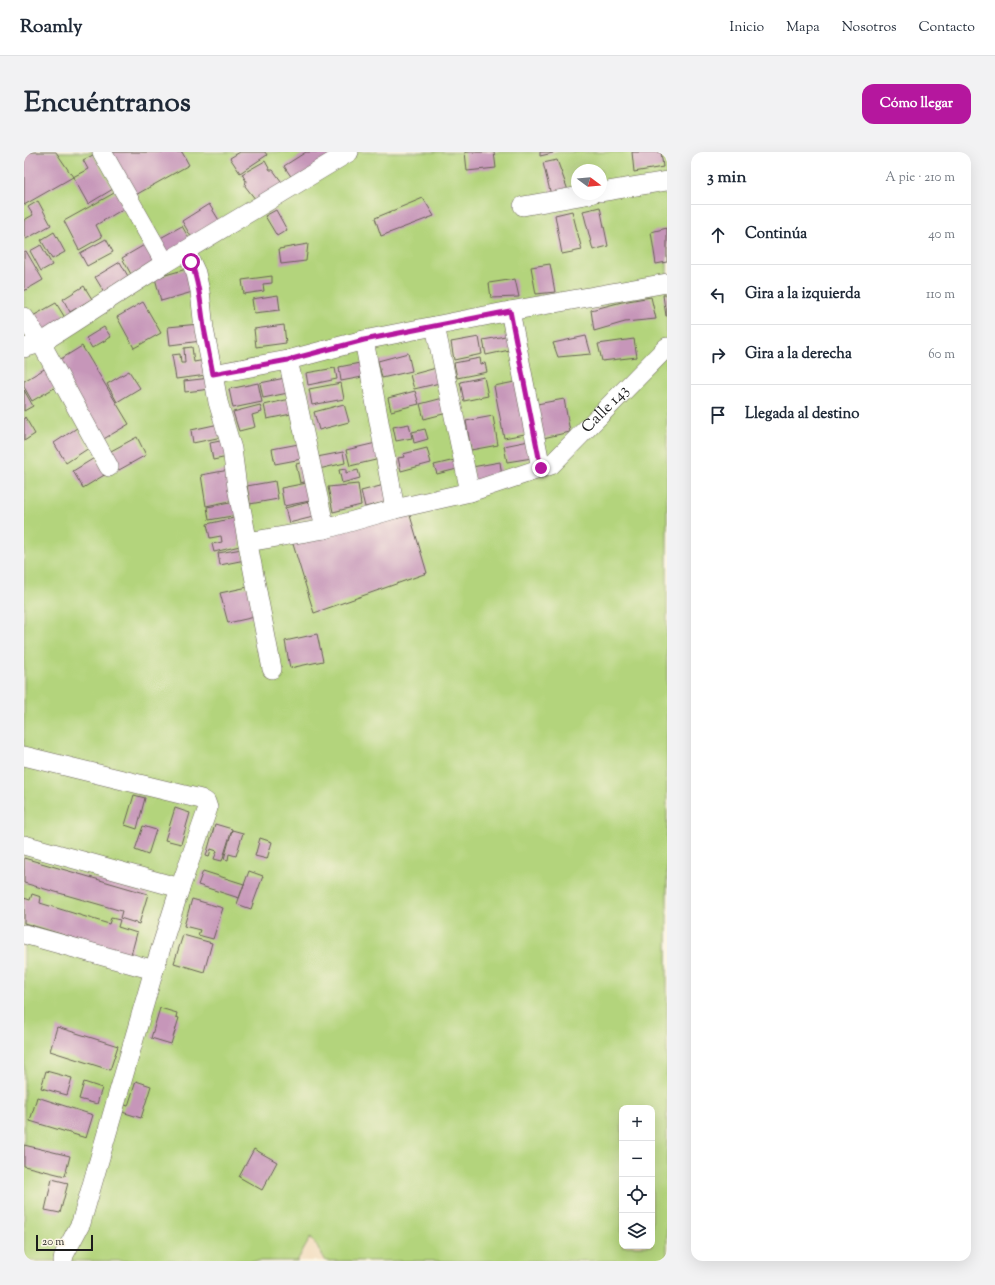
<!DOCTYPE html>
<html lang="es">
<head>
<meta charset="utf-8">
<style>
	:root { --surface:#fff; --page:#f2f2f3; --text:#1f2937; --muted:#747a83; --line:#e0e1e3; --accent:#b5179e }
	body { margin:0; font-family:"Sorts Mill Goudy",serif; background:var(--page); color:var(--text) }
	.controls { position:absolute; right:12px; bottom:12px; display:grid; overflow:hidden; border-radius:8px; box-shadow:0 4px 16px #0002 }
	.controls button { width:36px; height:36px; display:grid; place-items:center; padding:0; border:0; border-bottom:1px solid var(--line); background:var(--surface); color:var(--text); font:20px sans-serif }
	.compass { position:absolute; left:547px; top:12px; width:36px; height:36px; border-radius:50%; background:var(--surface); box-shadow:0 4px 16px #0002; rotate:106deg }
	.scale { position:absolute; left:12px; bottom:10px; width:57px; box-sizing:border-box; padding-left:4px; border:2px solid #1c1c1c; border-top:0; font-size:11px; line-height:14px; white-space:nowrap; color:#1c1c1c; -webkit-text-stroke:3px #fcf5e5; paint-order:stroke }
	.stop { position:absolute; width:12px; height:12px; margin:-9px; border:3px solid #b5179e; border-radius:50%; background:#fff }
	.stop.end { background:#b5179e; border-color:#fff; box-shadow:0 1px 4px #0008 }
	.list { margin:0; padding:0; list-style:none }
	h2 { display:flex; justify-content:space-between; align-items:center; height:52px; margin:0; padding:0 16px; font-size:17px }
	h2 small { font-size:13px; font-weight:400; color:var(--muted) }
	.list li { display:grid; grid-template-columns:26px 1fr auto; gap:12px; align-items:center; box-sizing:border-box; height:60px; padding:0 16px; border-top:1px solid var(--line) }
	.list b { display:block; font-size:15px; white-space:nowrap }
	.list em { font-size:13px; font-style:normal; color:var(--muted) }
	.icon { flex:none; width:22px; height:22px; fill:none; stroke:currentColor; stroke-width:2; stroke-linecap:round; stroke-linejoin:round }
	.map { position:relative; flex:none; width:643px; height:1109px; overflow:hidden; border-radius:12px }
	header { display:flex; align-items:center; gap:24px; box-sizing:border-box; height:56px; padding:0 20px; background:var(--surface); border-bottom:1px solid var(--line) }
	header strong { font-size:19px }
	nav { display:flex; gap:22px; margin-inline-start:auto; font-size:14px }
	.intro { display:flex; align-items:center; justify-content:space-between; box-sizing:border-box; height:96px; padding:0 24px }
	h1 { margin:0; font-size:28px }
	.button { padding:10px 18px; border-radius:12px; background:var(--accent); color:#fff; font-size:14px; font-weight:700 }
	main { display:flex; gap:24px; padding:0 24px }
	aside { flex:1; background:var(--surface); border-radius:12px; box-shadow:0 4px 16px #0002 }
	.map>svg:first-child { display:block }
	.green { fill:#b3d47b; stroke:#68784c; fill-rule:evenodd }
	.building { fill:#c696b9 }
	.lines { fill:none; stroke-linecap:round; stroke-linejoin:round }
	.street-casing { stroke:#676055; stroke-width:20 }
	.street { stroke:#fff; stroke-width:19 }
	.route { stroke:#b5179e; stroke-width:5 }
	.labels { text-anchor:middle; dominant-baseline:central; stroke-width:4; stroke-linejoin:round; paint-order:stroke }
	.street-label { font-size:16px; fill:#1c1c1c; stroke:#fcf5e5 }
</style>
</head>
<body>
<header>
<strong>Roamly</strong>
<nav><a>Inicio</a><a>Mapa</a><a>Nosotros</a><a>Contacto</a></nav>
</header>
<div class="intro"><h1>Encuéntranos</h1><a class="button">Cómo llegar</a></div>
<main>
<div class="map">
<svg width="643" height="1109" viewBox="0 0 643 1109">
	<rect width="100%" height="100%" fill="#fcf5e5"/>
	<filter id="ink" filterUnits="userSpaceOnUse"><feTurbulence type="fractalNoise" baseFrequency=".025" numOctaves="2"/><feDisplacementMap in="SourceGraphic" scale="8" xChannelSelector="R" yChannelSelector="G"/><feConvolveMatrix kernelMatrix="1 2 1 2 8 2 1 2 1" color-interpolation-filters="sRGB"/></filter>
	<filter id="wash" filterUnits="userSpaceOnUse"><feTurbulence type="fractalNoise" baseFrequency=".012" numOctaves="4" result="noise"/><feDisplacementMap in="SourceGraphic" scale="16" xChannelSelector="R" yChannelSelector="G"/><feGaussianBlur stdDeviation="0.9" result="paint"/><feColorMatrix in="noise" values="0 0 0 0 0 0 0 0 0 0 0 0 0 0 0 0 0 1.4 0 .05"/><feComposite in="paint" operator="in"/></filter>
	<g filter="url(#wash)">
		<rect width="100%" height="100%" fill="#f3ddbf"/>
		<!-- green -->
		<path class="green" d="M0,0H643V1109H302L287,1085L273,1109H0ZM553,18H577V42H553ZM598,956H628V1094H598Z"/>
		<g id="blocks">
			<!-- building -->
			<path class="building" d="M0,0H32L49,25L0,53Z
				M84,0H158L165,13L108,45Z
				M216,0H241L243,3L216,21L206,6Z
				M282,0H316L270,29L260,14Z
				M441,0H470L472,16L443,19Z
				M516,0H529V1L516,4Z
				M608,0H637L639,15L610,20Z
				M69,3L89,37L64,52L49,25L64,17L59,8Z
				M533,8L545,41L527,43L519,11Z
				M241,9L246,18H249L260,33L235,52L221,34L222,29L218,22Z
				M92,40L101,56L72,73L78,85L55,98L40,69Z
				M399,46L410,64L357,84L351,66Z
				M14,49L27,73L2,87L0,83V68L9,63L4,55Z
				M185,52L198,73L170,90L158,69Z
				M576,55L584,94L569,98L559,59Z
				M252,58L263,78L253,84L241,64Z
				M548,59L558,98L538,102L531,63Z
				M158,74L167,90L141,104L133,88Z
				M643,76V110L632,112L627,80Z
				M30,80L41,100L28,107L17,88Z
				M82,87L89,100L63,114L56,101Z
				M122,92L133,110L108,124L98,106Z
				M284,92L282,109L257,112L255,97Z
				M17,93L28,113L17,119L6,99Z
				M2,99L19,128L0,139V100Z
				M96,110L105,126L80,140L71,125Z
				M526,112L531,140L512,142L507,115Z
				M166,116L172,139L137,149L131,126Z
				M248,124V131L239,132L240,139L220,142L218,128Z
				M491,127L495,145L467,146L465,131Z
				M60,134L68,147L46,160L39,147Z
				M254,143L256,158L230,161L228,147Z
				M639,143H643V164H642Z
				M627,145L632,167L601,170L570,179L567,158L598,150Z
				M119,150L137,181L110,196L93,165Z
				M32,151L43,169L18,184L7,165Z
				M175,172L177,189L146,193L144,175Z
				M260,173L262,191L232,195L230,177Z
				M80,175L87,185L68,196L62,186Z
				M487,183L490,197L462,203L459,188Z
				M562,184L567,202L534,205L529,191Z
				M455,185L458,202L430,208L427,190Z
				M610,187L613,205L578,209L574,192Z
				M58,194L105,272L78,288L32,210Z
				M168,195L170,210L181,208L183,223L152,227L148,203L156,202L157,211H161L160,196Z
				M384,201L388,219L358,226L354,209Z
				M456,206L457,212L461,211L463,220L433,226L430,211Z
				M341,210L344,224L317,229L315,215Z
				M416,215L420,230L390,237L386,223Z
				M22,216L32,235L8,249L0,235V229Z
				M311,216L313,227L284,233L282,221Z
				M105,219L116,236L93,250L83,232Z
				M266,225L269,240L239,246L236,231Z
				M460,225L464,244L440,249L436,230Z
				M186,226L187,237L161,240L160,229Z
				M496,229L506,281L480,286L470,234Z
				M234,231L238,250L209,256L205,237Z
				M317,231L320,247L288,253L285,237Z
				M0,238L9,254L0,259Z
				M391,239L395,252L367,259L364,246Z
				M423,245L427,260L400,267L396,252Z
				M270,246L272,261L243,267L240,253Z
				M540,247L546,280L519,286L513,252Z
				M320,252L325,270L295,278L290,260Z
				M236,253L238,260L228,263L231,275L215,279L209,260Z
				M469,264L474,293L447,298L442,269Z
				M1,265L11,282L0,289V266Z
				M195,272L198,285L169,291L167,278Z
				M385,272L388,286L372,289L369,275Z
				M53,276L65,296L42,311L30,291Z
				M401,277L404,287L390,291L388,280Z
				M113,285L122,303L95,318L85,300Z
				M201,288L204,305L189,308L186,291Z
				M505,289L508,306L483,310L480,294Z
				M280,291L283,306L251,312L248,297Z
				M352,291L356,307L326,314L322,298Z
				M403,296L407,311L377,319L374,306L380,305L379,302Z
				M319,300L321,311L295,317L293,305Z
				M72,305L82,322L59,336L49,319Z
				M435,307L437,316L413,322L410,313Z
				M285,309L289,328L276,331L272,312Z
				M476,310L478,325L451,331L448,315Z
				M322,317V321L334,318L336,326L318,331L315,318Z
				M205,318L211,348L182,354L177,323Z
				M251,329L254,347L226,352L223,334Z
				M288,330L291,348L260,354L257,336Z
				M334,332L337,353L309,360L304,335Z
				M364,332L369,348L341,355L337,339Z
				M289,349L293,364L265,371L261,356Z
				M212,350L214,363L185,368L183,355Z
				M385,360L403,421L290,461L268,389Z
				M214,365L216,394L190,400L188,392L198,390L197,384L186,386L183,372Z
				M218,397L221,408L196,413L194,401Z
				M224,435L231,465L204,471L196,441Z
				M293,482L299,509L266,516L261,489Z
				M110,643L121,646L113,677L101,673Z
				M151,656L166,661L157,692L141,688Z
				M191,672L208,677L198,709L190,707L193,699L187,697L185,705L182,704Z
				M119,674L132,678L124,703L111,698Z
				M208,678L219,681L212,704L205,702L204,708L200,707Z
				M236,686L248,690L243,707L231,704Z
				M0,706L124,742L115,772L96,766L98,759L0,731Z
				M179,719L220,732L215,746L174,733Z
				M225,719L239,724L227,757L213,752Z
				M8,742L17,745L16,751L85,772L87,766L96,768L94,775L113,781L107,803L0,771V746L6,748Z
				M168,747L199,756L189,787L174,783L176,778L160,774Z
				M159,783L188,791L180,820L150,811Z
				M136,856L153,861L152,865L155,866L147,892L127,886Z
				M33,875L94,894L86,918L26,899Z
				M22,919L48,926L43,943L17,936Z
				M112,929L127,934L117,966L98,960L101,953L104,954Z
				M60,930L78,936L73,952L55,947Z
				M13,945L69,963L62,986L6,969Z
				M0,993L46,1004L41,1024L0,1014Z
				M230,997L253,1010L238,1038L215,1025Z
				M28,1027L44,1031L36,1061L21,1058Z"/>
		</g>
	</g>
	<g filter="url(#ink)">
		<use href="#blocks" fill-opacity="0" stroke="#676055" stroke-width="1"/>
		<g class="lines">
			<defs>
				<g id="street">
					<path d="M78,0L141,111"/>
					<path d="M577,40L643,29"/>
					<path d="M499,54L567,42"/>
					<path d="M162,99L172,121L176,139L180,177L189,222L194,250L208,297L213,335L248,517"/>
					<path d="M486,159L517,316"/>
					<path d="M0,165L17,191L85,315"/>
					<path d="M411,174L446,340"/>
					<path d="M340,188L371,357"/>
					<path d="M0,196L17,191L141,111L325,0"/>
					<path d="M264,208L301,377"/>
					<path d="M189,222L264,208L340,188L486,159L643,131"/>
					<path id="s1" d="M224,390L301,377L371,357L446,340L527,313L643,195"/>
					<path d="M0,604L177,647L182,650L184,656L156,736L130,818L57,1071L40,1103L39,1109"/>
					<path d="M0,693L156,736"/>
					<path d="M0,782L130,818"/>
				</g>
			</defs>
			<!-- street casing -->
			<use href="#street" class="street-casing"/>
			<!-- street -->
			<use href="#street" class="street"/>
		</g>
	</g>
	<g class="lines" filter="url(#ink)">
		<!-- route -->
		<path class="route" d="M167,110C175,131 177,153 180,176C183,191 186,207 189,222L264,208L340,188L486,159L517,316"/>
	</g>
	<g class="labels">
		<!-- street labels -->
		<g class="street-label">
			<text stroke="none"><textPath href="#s1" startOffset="391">Calle 143</textPath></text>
		</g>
	</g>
</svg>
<div class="controls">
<button>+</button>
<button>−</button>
<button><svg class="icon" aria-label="locate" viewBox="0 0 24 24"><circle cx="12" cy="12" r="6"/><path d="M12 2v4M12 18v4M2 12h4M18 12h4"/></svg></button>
<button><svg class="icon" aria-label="layers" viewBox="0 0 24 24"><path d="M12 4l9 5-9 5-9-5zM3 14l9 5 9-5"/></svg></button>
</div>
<svg class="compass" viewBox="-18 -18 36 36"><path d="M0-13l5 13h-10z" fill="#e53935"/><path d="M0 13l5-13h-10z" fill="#747a83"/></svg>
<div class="scale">20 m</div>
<div class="stop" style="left:167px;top:110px"></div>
<div class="stop end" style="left:517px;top:316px"></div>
</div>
<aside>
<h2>3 min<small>A pie · 210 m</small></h2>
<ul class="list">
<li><svg class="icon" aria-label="ahead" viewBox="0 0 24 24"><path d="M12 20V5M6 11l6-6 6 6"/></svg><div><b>Continúa</b></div><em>40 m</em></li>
<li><svg class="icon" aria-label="left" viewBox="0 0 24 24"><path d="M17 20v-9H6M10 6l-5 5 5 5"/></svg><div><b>Gira a la izquierda</b></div><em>110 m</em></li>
<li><svg class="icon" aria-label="right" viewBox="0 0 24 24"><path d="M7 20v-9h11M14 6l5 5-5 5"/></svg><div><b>Gira a la derecha</b></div><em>60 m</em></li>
<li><svg class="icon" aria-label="arrive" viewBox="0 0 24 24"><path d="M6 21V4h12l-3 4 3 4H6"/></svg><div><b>Llegada al destino</b></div></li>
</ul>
</aside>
</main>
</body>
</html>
